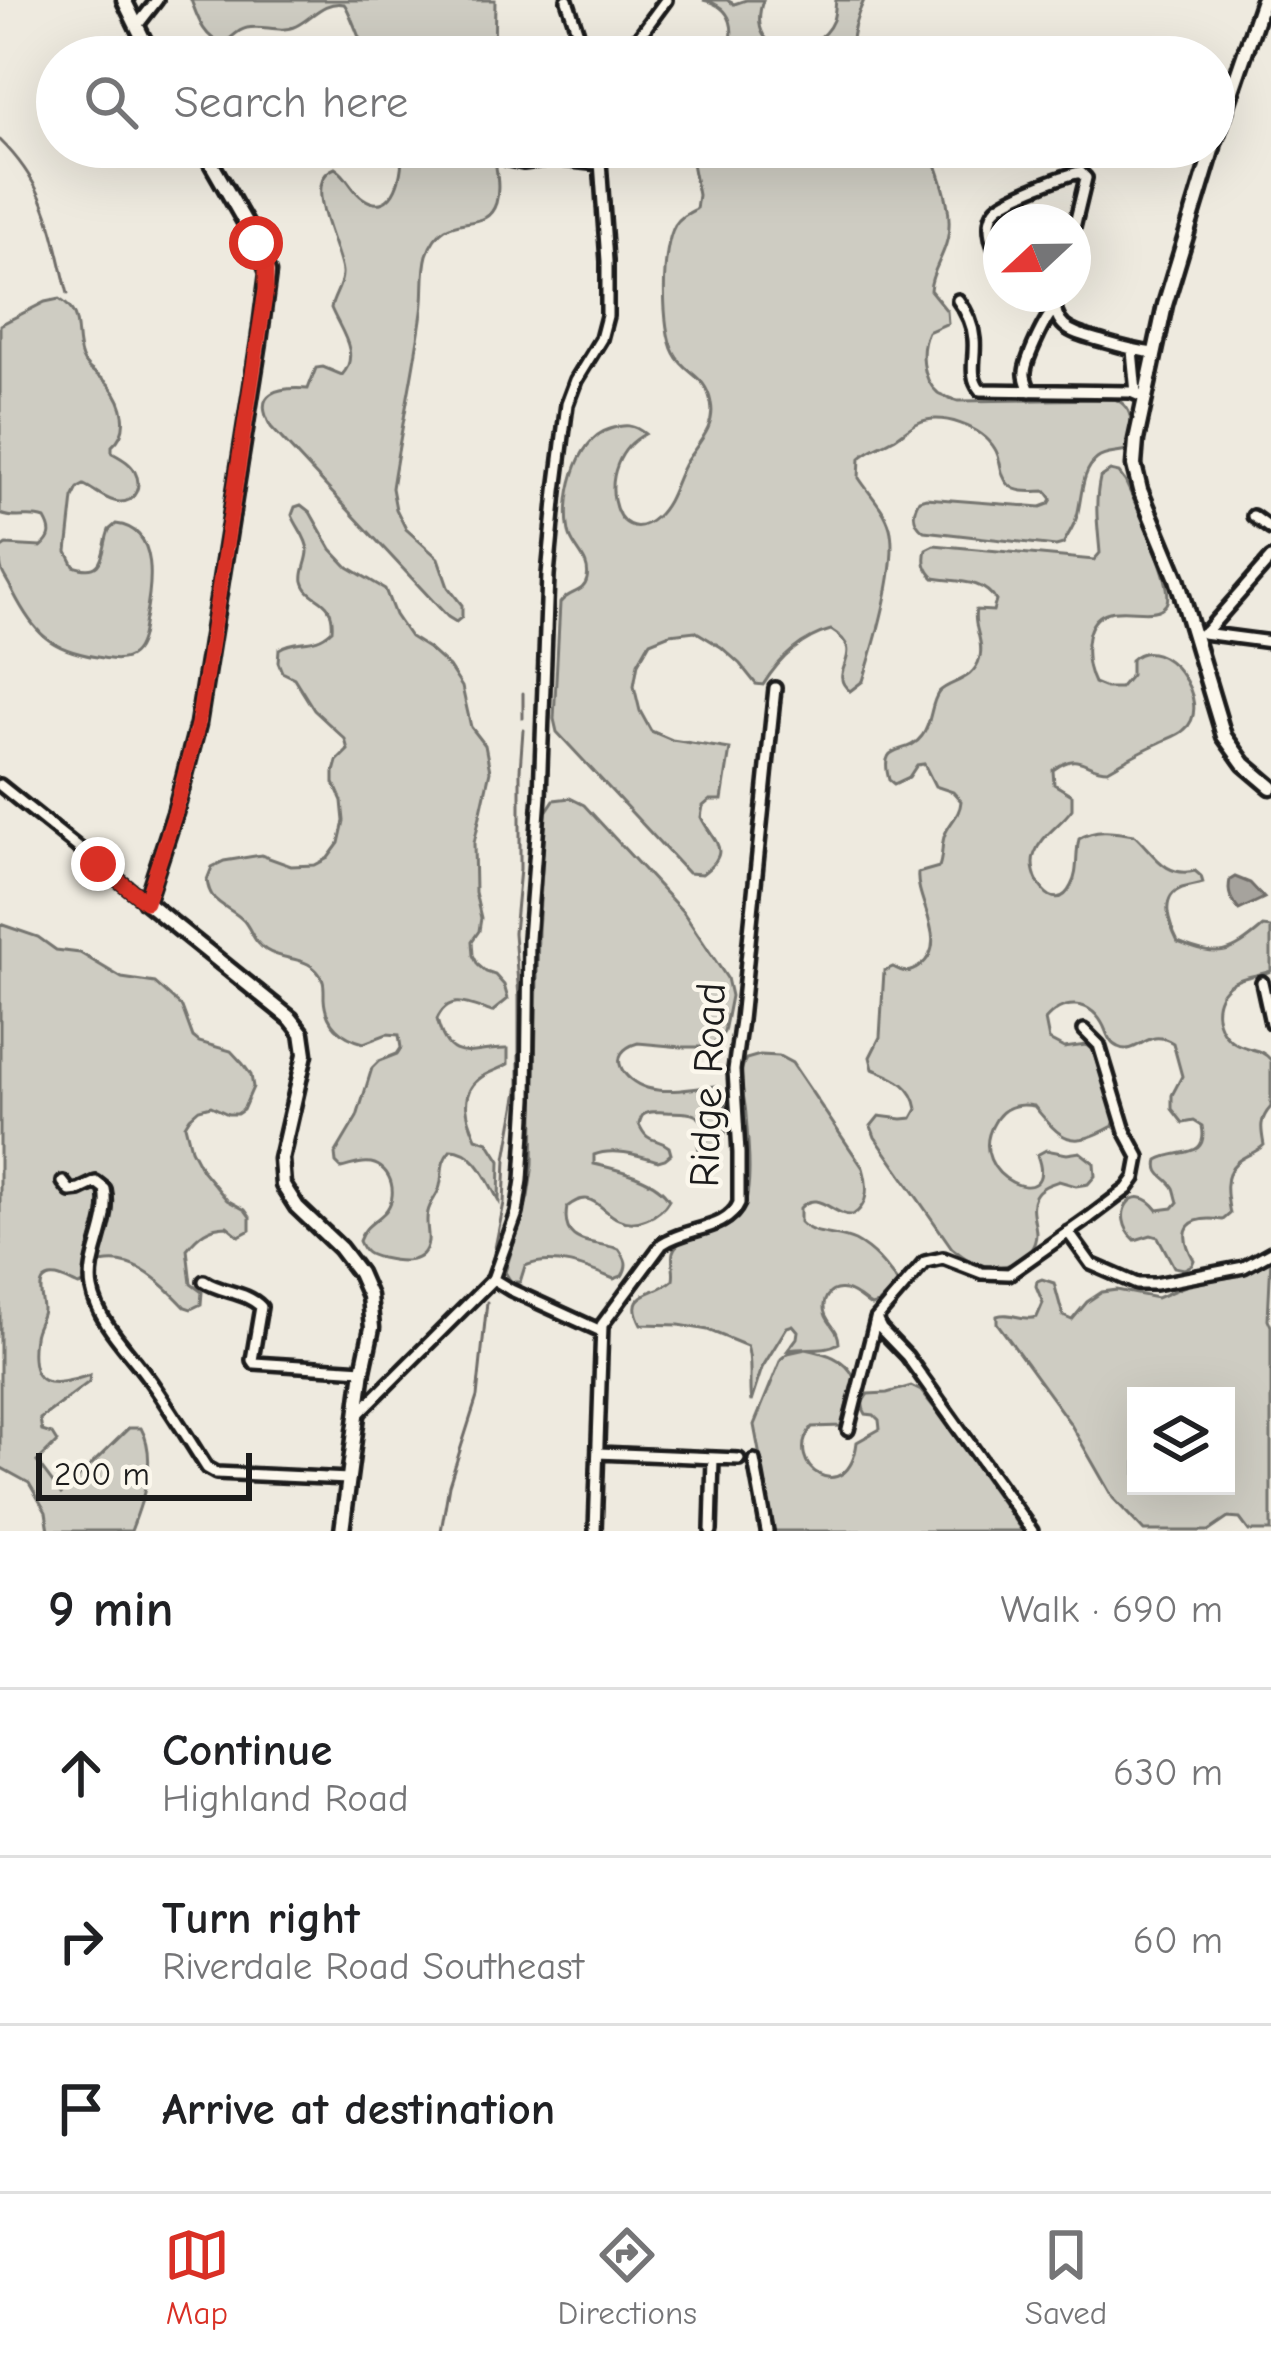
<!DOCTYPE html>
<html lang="en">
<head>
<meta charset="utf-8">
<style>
	:root { --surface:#fff; --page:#f6f6f6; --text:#202124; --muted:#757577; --line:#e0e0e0; --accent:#d93025 }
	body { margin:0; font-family:"Comic Neue",sans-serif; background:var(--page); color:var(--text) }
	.controls { position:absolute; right:36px; bottom:36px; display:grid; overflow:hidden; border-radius:0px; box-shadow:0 12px 48px #0002 }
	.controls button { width:108px; height:108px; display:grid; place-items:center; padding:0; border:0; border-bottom:3px solid var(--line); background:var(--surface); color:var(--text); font:60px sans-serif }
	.compass { position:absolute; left:983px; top:204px; width:108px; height:108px; border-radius:50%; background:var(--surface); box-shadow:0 12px 48px #0002; rotate:248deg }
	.scale { position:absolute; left:36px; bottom:30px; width:216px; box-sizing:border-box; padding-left:12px; border:6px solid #1c1c1c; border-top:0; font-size:33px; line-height:42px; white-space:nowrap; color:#1c1c1c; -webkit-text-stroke:9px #fbf7ec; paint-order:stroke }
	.stop { position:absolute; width:36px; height:36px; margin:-27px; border:9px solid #d93025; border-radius:50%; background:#fff }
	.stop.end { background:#d93025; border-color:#fff; box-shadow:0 3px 12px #0008 }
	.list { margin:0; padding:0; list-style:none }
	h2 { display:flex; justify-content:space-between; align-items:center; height:156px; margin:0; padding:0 48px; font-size:51px }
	h2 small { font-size:39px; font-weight:400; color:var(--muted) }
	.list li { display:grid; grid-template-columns:78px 1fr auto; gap:36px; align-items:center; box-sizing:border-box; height:168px; padding:0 48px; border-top:3px solid var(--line) }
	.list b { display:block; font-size:45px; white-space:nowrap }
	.list p { margin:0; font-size:39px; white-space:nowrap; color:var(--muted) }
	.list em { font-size:39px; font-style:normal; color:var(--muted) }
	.icon { flex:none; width:66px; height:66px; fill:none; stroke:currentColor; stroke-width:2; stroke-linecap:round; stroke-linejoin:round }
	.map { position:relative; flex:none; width:1271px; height:1531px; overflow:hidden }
	.search { position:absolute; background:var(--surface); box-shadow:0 12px 48px #0002; left:36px; right:36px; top:36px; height:132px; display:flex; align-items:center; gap:30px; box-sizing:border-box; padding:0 42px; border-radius:66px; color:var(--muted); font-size:45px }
	.sheet { height:660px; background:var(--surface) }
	nav { display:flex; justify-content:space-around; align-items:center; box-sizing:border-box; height:168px; border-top:3px solid var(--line); background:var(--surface); font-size:33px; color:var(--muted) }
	nav a { display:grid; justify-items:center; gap:6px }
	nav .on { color:var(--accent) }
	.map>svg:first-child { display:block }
	.green { fill:#ceccc2; stroke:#75746f; stroke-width:3; fill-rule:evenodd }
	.water { fill:#a6a39d; stroke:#6f6d69; stroke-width:3 }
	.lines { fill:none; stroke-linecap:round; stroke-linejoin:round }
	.stream { stroke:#6f6d69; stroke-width:3 }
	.street-casing { stroke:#1c1c1c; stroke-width:18 }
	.secondary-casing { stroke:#1c1c1c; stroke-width:21 }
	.street { stroke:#fbf7ec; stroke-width:9 }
	.secondary { stroke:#fbf7ec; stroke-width:12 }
	.route { stroke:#d93025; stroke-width:15 }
	.labels { text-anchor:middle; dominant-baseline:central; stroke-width:9; stroke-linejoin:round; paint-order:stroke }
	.street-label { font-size:42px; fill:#1c1c1c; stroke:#fbf7ec }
</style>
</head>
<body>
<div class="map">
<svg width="1271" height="1531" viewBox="0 0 1271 1531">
	<rect width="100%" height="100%" fill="#eeeadf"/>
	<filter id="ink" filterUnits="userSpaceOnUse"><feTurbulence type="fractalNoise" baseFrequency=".00833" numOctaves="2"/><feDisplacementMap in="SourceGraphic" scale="24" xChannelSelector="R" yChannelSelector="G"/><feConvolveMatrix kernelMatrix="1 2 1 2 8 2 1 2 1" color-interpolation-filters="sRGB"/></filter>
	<g filter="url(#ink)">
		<!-- green -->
		<path class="green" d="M191,0H495L494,57H368C361,46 349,8 344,4C324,0 311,19 296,26C280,34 263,24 247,28C237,30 232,38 223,44C203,37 198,18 191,0Z
			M703,0H727L734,4L746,0H763C743,61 817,60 833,20C835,14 835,7 836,0H864C855,19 850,36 851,57H726C737,31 734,7 703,0Z
			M401,147H493C495,164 501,186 496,203C485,238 444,204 427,255C422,273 425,293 422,312C414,371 401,429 392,488L396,509L406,529L438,558L448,587L462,605V617L456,622L448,617L271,427C251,391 279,387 308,389L316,368L323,367L342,375C361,354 340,330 331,308C334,295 343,285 342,272C340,247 300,181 335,168C348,176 351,190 363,198C395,220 405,168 401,147Z
			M689,147H930C940,177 956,212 946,244C941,261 931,273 930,290L947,311L948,323L928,332C920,349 921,379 938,393C939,394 957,401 958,401L1115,399C1138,409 1131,432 1126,451C1117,454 1105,452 1097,459C1081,471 1082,498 1077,516C1074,526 1068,535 1063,544L1056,546L924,531C912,522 912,512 919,500L926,498L1041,507L1049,504L1052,499L1046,491C1034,491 1018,494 1009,485C999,475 1002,460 995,449C982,427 941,412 918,423C909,427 902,434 894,439C882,446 871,448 860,458L859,478C870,495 885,509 890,528C899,562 874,646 863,681L850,691C824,671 871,654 831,630C801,638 779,659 763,685L756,684L740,664L721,647L695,631L670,634L650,642L638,663L634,686L640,711L651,731L672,740L730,749L722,800H710L703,806L701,817C713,842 734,850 702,874L688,873L557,732L554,719L560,603C569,590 584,594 587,579C591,561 575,551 570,536C561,503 575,439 610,429C625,424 633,424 645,434C590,462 614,556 656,517C673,501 675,479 687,460C699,442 716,426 711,403C706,374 685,375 674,353C661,329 661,249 675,225C680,217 687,214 696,209L698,195Z
			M59,299C85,314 73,335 82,358C87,371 101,375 109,385C124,403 131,430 112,446V453C121,458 131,463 135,472C142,485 136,502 120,502C108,502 95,490 84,485L78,488L73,498L67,552L74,566C107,578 101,550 109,530L116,524C161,529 151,589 145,619C143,630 142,646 133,654C123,663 108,659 97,657C50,650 34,633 13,592C2,569 0,577 0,549L6,545L41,547C52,538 52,531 45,519C29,513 17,521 0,514V325L45,302Z
			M1110,471L1119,473L1125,481C1134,501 1177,587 1166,604C1151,626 1098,589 1088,637C1085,653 1087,668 1094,683L1106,688H1120L1131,675V660C1162,629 1216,704 1184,730C1178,736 1166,739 1159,743C1141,751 1125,760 1108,770C1083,770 1081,749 1053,770L1054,784L1072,795V809C1061,825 1042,835 1035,853C1025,875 1055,919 1071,886C1079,872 1075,855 1079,839C1096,828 1115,832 1134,835C1154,853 1164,878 1195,871L1201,876L1203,883C1196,885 1189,886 1182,888C1158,897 1170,926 1178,942C1220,959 1230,955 1263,927L1271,928V971C1258,976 1246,975 1234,982C1208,996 1213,1032 1237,1044C1251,1051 1261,1048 1271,1060V1107C1259,1120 1261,1129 1264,1145C1256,1153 1245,1155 1237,1162C1222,1175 1227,1198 1230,1214L1223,1220C1188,1215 1176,1228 1194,1260L1192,1265L1184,1269L1174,1267L1158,1237L1151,1235L1135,1240C1108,1215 1134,1178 1158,1210L1173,1208L1178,1202C1177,1200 1175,1190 1174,1188C1167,1176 1154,1176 1158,1160C1178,1148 1209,1160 1202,1126L1194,1121L1183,1123L1172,1109V1095L1182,1076L1173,1043C1146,1026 1139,1057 1118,1047C1108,1043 1107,1031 1102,1023C1088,999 1062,1000 1045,1020L1049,1040L1064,1048L1086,1045L1093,1050L1115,1120L1113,1126C1070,1150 1062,1140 1034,1106C1017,1103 1003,1106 994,1123C962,1177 1060,1216 1037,1155L1046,1150L1067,1154L1080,1152L1094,1163L1095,1176L1088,1184L1076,1186L1059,1181C1050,1184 1040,1187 1035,1196C1029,1208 1036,1222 1036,1234C1035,1258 1007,1270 985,1266C972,1264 962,1256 952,1248L875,1137L871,1126L879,1116L902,1119L912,1118L917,1109C913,1084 894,1078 873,1069L870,1057L880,1037L884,971L893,967C904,973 909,974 920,966C951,943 915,901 918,873L939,867C943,856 941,848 944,837C948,823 960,817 961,801L953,792L935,786L924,764L917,765L909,777L894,784L889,780C878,739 906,758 922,736C932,724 930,703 939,692C950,680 974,682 980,657C984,640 972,626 976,610L993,611L996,601C984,579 957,582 934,578C925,569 923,562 926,549L934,545L1094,560L1100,553C1098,527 1094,505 1100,478Z
			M301,505L310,512L331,549L348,567L385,589L395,615L410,637L429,649L449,667L462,687L471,727L485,745L490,771L474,843L475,892L481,918L479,931L472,941L473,955L478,965L486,972L495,975L504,985L508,999L492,1012C470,1005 449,992 437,1019C449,1070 475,1047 508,1049V1064C498,1070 487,1072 479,1079C459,1094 467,1118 476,1138L488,1142L500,1161L499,1201C487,1180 476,1150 451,1150C439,1163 444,1170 440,1186C438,1195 430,1202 428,1212C425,1222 429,1231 428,1241C425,1266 399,1262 381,1258C368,1255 364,1253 359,1241C364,1226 374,1223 385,1212C399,1196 392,1167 371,1163C361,1161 351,1166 341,1168L336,1163L335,1154L357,1117L372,1068L379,1061L397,1054L401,1048L399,1035L387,1034L364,1043C341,1037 325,1023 324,998C324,987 325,980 317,971C304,956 283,961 266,950C254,943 252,931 244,921C235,911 222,907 214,898C209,892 208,887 207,880L212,867L224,861L261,855L291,866L315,865L328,858L339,843L344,821L342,801L334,783V772L337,761L348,750L345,739L314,710L294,678L282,672L278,662L279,649C299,637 313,648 332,630C335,594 308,603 303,581C301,572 308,561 308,551C307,537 297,528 292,515L295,507Z
			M570,798L584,805L683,912L727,978L731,996L724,1032L717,1041L706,1047H682L638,1043C604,1053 623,1081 647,1088C669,1094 695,1088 716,1086C734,1109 732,1142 704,1153L699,1150L698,1145L709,1133C700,1109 687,1113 665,1112C658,1112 649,1110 643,1115C641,1117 640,1121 639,1124C648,1145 655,1136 669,1147L671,1154L665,1159L658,1161C638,1155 613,1147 594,1155V1164C617,1169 658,1179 669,1200C660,1216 636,1228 618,1219C598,1209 592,1187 567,1207C560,1247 593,1240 619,1249C626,1259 629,1265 622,1276L614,1279C588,1268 553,1254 525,1266L520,1282H511L505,1272L528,1197L533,1164L538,931L546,812L554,800Z
			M0,924L38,937L56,950L80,953L122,978L155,983L182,1007L193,1037L199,1042L231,1051L243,1064L251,1075L253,1087L243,1110L237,1114H228L211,1106L199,1109L190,1117L185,1125L191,1149L202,1170L227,1200L245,1210L250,1217V1230L239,1236L227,1226C209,1226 198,1235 187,1249L191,1284L202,1292L201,1304L191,1309L185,1307C160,1281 130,1250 92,1266L84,1284L79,1286C70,1283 52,1270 43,1281C38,1288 43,1302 43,1310C42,1319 35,1327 34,1337C27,1389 49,1388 90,1375L89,1382L40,1419L42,1431L52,1434L57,1442L37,1462L61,1494L129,1428H141C158,1459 143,1500 131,1531H49L46,1512L29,1483L0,1467Z
			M760,1055L779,1056L792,1063L863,1168C868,1185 870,1204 853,1215C833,1217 818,1188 800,1208V1222C814,1237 837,1232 855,1241C874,1251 886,1267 898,1283L878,1304L871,1306C863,1301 855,1292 845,1290C828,1287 820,1302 826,1316C832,1328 838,1329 839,1343C824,1352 806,1346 788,1350L797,1338L798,1331L793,1325L787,1327L762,1368L751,1402C748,1384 753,1362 747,1346L708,1330L679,1325L641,1324C623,1290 655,1296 673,1280C675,1271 671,1261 673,1252C678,1231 731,1239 743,1210C753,1186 748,1141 746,1115C745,1096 736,1075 746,1059Z
			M1271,1258L1268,1319L1271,1326V1531H1249L1240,1519L1228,1518L1209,1531H1144L1113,1498L1070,1423L997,1323V1316C1011,1311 1022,1322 1037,1317L1043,1303L1036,1286L1037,1281L1042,1279L1054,1283L1063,1316L1072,1320L1087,1302L1102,1292L1117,1290L1157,1298L1192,1283L1238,1276ZM1136,1396H1226V1486H1136Z
			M806,1349C825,1353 845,1358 854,1377L841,1426L812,1427C780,1466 849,1510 857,1442L880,1429L879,1420L874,1415L866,1414C861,1406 862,1401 868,1394L887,1393L911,1386L921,1391L936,1410L1022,1531H774L754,1425L781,1359L788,1353Z"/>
		<!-- water -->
		<path class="water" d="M1235,877L1250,883L1264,898L1239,910C1231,900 1227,893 1230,880Z"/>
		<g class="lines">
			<!-- stream -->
			<path class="stream" d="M0,140C48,187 52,231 68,294
				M523,718V693
				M491,1268L504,1203L506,1159L519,1085V997L514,933L520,869V770L523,730
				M441,1531L449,1485L477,1397L487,1302"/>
			<defs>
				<path id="street" d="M567,0L586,57
					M136,27L157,0
					M624,57L666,0
					M508,160L523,163L553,159L600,164
					M1001,258C990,246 984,218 999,206C1013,195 1062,176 1080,172L1086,178L1073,232
					M1055,294C1052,332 1076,333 1105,342C1122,347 1137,351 1154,353
					M958,300C967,312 973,324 974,339C976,357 968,375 980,390L1131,392L1145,398
					M1132,350L1136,393
					M1030,391C1028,386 1024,378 1025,372C1026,359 1045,318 1054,310
					M1253,516L1271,529
					M1203,633L1271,642
					M1205,633L1271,558
					M0,785L146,902
					M1262,982L1271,1023
					M63,1182L70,1191L79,1190L96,1182L105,1189C112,1224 86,1258 92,1289C98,1322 127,1349 146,1375C168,1405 187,1437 207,1468L216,1473L349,1479
					M1068,1232L1091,1264L1137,1284H1155L1244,1267L1271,1252
					M493,1279L511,1290L601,1331
					M204,1281C221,1293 246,1291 261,1307L252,1360L254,1363L363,1370
					M876,1319L881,1329L907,1356L1032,1531
					M358,1414L493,1279L517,1213L522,1180L527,1099L529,939L540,796L548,575L556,491L567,404L576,380L601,339L607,316V261L599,147
					M848,1430L876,1319L925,1262L943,1258L982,1273L1009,1274L1090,1217L1127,1189L1135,1178L1139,1157L1125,1131L1099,1045L1084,1030
					M598,1453L739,1459
					M754,1460L767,1531
					M595,1531L602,1325L662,1244C686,1227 727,1231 739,1203V1153L734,1070L741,1020L775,688
					M711,1531L713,1458"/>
				<path id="secondary" d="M124,0L152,57
					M1214,143L1263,0
					M202,147L257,243L268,273L259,342L198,724L175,813L146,902L291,1019L302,1033L305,1054L281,1159L283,1185L297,1207L340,1248L359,1273L369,1296L372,1328L363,1370L342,1531
					M1213,147L1165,305L1136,440L1134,465L1140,490L1177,579L1224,736L1244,764L1271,787"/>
			</defs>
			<!-- street casing -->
			<use href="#street" class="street-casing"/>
			<!-- secondary casing -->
			<use href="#secondary" class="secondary-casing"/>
			<!-- street -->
			<use href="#street" class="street"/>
			<!-- secondary -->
			<use href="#secondary" class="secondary"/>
		</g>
	</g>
	<g class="lines" filter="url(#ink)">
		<!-- route -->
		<path class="route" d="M98,864L146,902L175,813L198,724L266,290V263L256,243"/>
	</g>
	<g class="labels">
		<!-- street labels -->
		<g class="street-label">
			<text transform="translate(708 1085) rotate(-88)">Ridge Road</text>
		</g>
	</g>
</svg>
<div class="controls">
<button><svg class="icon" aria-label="layers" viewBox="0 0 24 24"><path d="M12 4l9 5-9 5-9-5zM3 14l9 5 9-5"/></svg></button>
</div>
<svg class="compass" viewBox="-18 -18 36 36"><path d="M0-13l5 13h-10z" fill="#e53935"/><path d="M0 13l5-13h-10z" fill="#757577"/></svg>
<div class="scale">200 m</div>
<div class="stop" style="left:256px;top:243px"></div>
<div class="stop end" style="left:98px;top:864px"></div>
<div class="search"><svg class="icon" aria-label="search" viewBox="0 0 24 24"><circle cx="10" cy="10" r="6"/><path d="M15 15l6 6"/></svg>Search here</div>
</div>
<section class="sheet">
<h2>9 min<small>Walk · 690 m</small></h2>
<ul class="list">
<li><svg class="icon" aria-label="ahead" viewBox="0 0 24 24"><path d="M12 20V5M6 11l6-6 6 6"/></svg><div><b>Continue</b><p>Highland Road</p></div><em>630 m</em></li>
<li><svg class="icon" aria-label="right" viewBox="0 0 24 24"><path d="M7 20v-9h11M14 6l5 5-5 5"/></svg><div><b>Turn right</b><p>Riverdale Road Southeast</p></div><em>60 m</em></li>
<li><svg class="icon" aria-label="arrive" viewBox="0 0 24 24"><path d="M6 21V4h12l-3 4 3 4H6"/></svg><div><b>Arrive at destination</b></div></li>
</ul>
</section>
<nav>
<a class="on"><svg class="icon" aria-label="map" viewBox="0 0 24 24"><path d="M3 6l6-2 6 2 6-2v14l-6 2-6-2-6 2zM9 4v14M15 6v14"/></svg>Map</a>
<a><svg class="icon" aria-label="directions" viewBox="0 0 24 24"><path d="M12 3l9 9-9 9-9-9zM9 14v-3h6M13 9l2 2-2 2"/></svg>Directions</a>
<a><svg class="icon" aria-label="saved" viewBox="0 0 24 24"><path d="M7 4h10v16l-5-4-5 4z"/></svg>Saved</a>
</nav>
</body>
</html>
